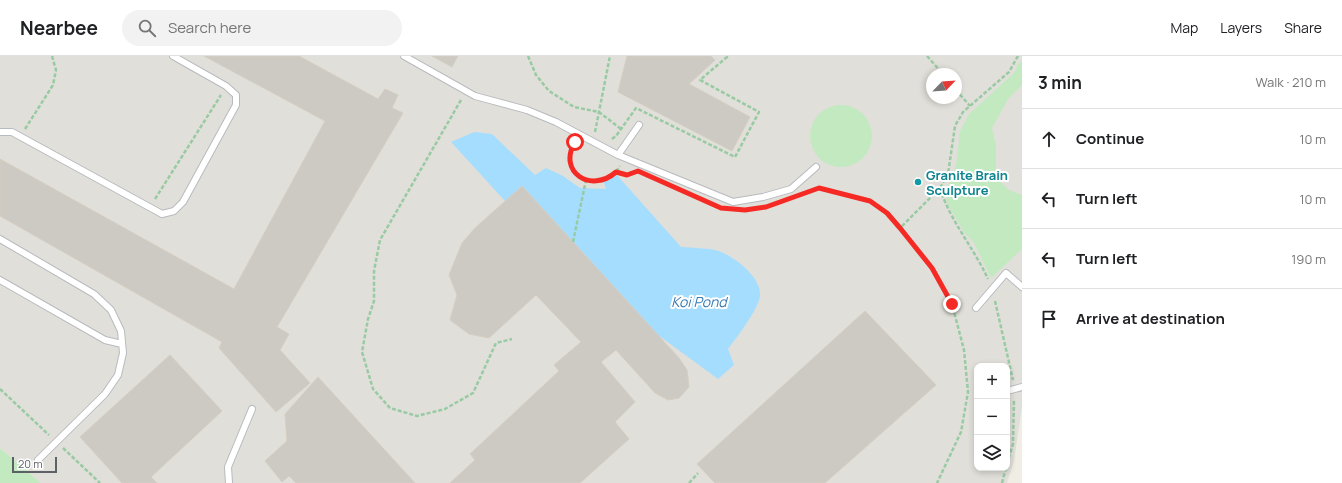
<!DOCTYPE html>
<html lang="en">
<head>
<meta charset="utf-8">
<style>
	:root { --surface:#fff; --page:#f2f2f2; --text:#202124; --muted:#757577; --line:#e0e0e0 }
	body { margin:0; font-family:Manrope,sans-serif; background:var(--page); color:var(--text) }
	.controls { position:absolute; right:12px; bottom:12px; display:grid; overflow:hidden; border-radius:8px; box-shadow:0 2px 6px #0003 }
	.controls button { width:36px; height:36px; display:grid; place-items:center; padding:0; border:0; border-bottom:1px solid var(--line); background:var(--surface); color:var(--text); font:20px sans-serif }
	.compass { position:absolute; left:926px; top:12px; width:36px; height:36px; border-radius:50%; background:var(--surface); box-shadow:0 2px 6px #0003; rotate:65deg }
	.scale { position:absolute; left:12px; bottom:10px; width:45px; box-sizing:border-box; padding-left:4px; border:2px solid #5c6166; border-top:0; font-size:11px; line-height:14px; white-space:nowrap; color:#5c6166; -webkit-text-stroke:3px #fff; paint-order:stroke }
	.stop { position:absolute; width:12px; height:12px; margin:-9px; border:3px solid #f52a25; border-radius:50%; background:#fff }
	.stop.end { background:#f52a25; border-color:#fff; box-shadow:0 1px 4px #0008 }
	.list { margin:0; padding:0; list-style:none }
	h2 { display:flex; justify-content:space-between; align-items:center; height:52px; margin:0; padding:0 16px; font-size:17px }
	h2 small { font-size:13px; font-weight:400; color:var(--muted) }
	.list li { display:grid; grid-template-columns:26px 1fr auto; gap:12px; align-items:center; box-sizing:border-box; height:60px; padding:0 16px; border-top:1px solid var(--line) }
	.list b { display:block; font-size:15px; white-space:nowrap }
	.list em { font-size:13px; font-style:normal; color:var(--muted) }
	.icon { flex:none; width:22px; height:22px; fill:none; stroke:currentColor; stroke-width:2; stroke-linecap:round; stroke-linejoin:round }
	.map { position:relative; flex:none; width:1022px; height:427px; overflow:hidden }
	header { display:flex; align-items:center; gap:24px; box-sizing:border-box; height:56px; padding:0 20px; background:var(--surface); border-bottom:1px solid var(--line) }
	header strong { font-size:19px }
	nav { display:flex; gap:22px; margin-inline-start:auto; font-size:14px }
	.search { width:280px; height:36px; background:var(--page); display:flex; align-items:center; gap:10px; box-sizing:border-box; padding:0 14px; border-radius:22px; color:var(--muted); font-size:15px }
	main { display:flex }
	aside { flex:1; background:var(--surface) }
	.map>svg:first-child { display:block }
	.industrial { fill:#e1dfd9; fill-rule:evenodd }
	.green { fill:#c2e9bf }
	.water { fill:#a5ddff }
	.building { fill:#cdc9c3; stroke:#d5cec2 }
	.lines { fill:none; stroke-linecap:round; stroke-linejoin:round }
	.service-casing { stroke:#b7bbbf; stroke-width:8 }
	.path { stroke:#98cba3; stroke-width:2.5; stroke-dasharray:4 2; stroke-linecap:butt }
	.service { stroke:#fff; stroke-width:6 }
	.route { stroke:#f52a25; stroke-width:5 }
	.culture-dot { fill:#0f9aa8; stroke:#fff; stroke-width:1.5 }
	.labels { text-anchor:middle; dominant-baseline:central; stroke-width:4; stroke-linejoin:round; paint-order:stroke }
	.culture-label { font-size:13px; font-weight:bold; fill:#0d838f; stroke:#fff; text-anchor:start }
	.water-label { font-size:14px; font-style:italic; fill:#3879b0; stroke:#fff }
</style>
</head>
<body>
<header>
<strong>Nearbee</strong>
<div class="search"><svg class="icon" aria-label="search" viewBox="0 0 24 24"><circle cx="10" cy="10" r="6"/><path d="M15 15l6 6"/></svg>Search here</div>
<nav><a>Map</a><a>Layers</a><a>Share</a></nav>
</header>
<main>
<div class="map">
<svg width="1022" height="427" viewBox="0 0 1022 427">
	<rect width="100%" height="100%" fill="#f0ede5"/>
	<!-- industrial -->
	<path class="industrial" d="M0,0H1022V351L1014,405L1007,427H41L0,392ZM932,18H956V42H932ZM977,310H1007V412H977Z"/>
	<!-- green -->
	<path class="green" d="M1022,4V29L1008,43L992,72L996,90V121L1009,134L1022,139V193L991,222L974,187L964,176L947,147L946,135L956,110L960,75L969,58L1014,17L1018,8Z
		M810 80a31 31 0 1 1 62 0a31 31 0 1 1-62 0Z
		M0,392L41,427H0Z"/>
	<!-- water -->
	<path class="water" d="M474,76L492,78L535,119L546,112L563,120L580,132L606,133L603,124L616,118L681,191C692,192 705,192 715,194C732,198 762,221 760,240C758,254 737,281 728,293L734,309L718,323L658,279L522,130L505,145L451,86Z"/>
	<!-- building -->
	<path class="building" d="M204,0H299L378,43L385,33L398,39L392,52L403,57L277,271L289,278L280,294L310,327L276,356L219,292L222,286L0,160V103L234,233L325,65Z
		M432,0H458L452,11Z
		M627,0H711L715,4L689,28L750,61L732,95L618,36Z
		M522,130L679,302L687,314L689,331L679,342L668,344L655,337L616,294L601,306L635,346L615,366L629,383L580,427H450L475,404L470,398L559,315L554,309L581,286L536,239L489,282L469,278L450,264L457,239L449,219L462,187L475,172Z
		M865,255L936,329L825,427H715L697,408Z
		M170,299L222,355L151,421L157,427H122L80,381Z
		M318,321L415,427H296L289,420L282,426L265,405L287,385L285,358Z"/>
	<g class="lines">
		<defs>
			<path id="service" d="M404,0L475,40L527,54L556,66L618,99L733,146L763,141L791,133L816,111
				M0,76H12L162,158L174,155L183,146L236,49V39L226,30L173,0
				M618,99L639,69
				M0,183L94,238L111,254L121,275L123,297L118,319L105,338L38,404
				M0,224L105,284L122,288
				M976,252L1006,217L1022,231
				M1007,335L1022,331
				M229,427L228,411L252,353"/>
		</defs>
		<!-- service casing -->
		<use href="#service" class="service-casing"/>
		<!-- path -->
		<path class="path" d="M528,0L536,19L549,35L574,51L599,56L621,73
			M927,0L943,18
			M956,34L970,50
			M461,44L380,184L374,215V245L368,263L362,296L373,333L390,352L417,360L445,353L473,337L496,287L512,283
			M25,73L53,29L56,14L52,0
			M595,76L610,0
			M612,83L616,80L636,52L735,101L759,56L700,24L727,1L726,0
			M574,87C555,120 602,141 620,110
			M616,116L627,119L634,117
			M940,132C950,165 974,192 988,223
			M802,138L819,132L870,145L887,157L900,172L940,132L948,118L955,70L963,56L1009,16L1018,0
			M155,143L221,39
			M900,172L932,212L952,248L964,294L968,336L961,376L937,427
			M573,186L586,124
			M995,245L1013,324
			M0,333L49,379
			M63,392L100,427
			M1007,408L1013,388L1014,343
			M689,427L698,417
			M1002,427L1006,412"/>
		<!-- service -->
		<use href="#service" class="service"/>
	</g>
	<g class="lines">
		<!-- route -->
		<path class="route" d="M575,86C557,116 591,138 616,116L627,119L638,115L721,152L745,154L766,151L819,132L870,145L887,157L900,172L932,212L952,248"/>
	</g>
	<!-- markers -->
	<circle class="culture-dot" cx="918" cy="126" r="4"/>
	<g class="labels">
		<!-- culture labels -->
		<g class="culture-label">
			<text x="926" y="119">Granite Brain<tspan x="926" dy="15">Sculpture</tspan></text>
		</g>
		<!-- water labels -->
		<g class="water-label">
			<text x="699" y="245">Koi Pond</text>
		</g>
	</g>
</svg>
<div class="controls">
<button>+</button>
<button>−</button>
<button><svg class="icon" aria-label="layers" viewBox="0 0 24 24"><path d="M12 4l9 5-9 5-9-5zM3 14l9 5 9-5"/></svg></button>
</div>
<svg class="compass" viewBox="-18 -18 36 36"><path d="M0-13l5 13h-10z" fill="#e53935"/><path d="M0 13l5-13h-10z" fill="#757577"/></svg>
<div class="scale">20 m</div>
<div class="stop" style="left:575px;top:86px"></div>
<div class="stop end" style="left:952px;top:248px"></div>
</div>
<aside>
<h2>3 min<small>Walk · 210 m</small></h2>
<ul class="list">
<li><svg class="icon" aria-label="ahead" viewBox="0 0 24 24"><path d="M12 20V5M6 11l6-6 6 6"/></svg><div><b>Continue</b></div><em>10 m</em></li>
<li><svg class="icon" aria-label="left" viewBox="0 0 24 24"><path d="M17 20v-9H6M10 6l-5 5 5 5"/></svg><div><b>Turn left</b></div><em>10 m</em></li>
<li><svg class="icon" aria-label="left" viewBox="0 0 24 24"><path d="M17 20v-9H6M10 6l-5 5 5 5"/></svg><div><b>Turn left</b></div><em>190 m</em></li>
<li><svg class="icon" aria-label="arrive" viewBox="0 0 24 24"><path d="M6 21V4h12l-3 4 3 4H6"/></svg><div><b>Arrive at destination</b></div></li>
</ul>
</aside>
</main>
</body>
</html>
